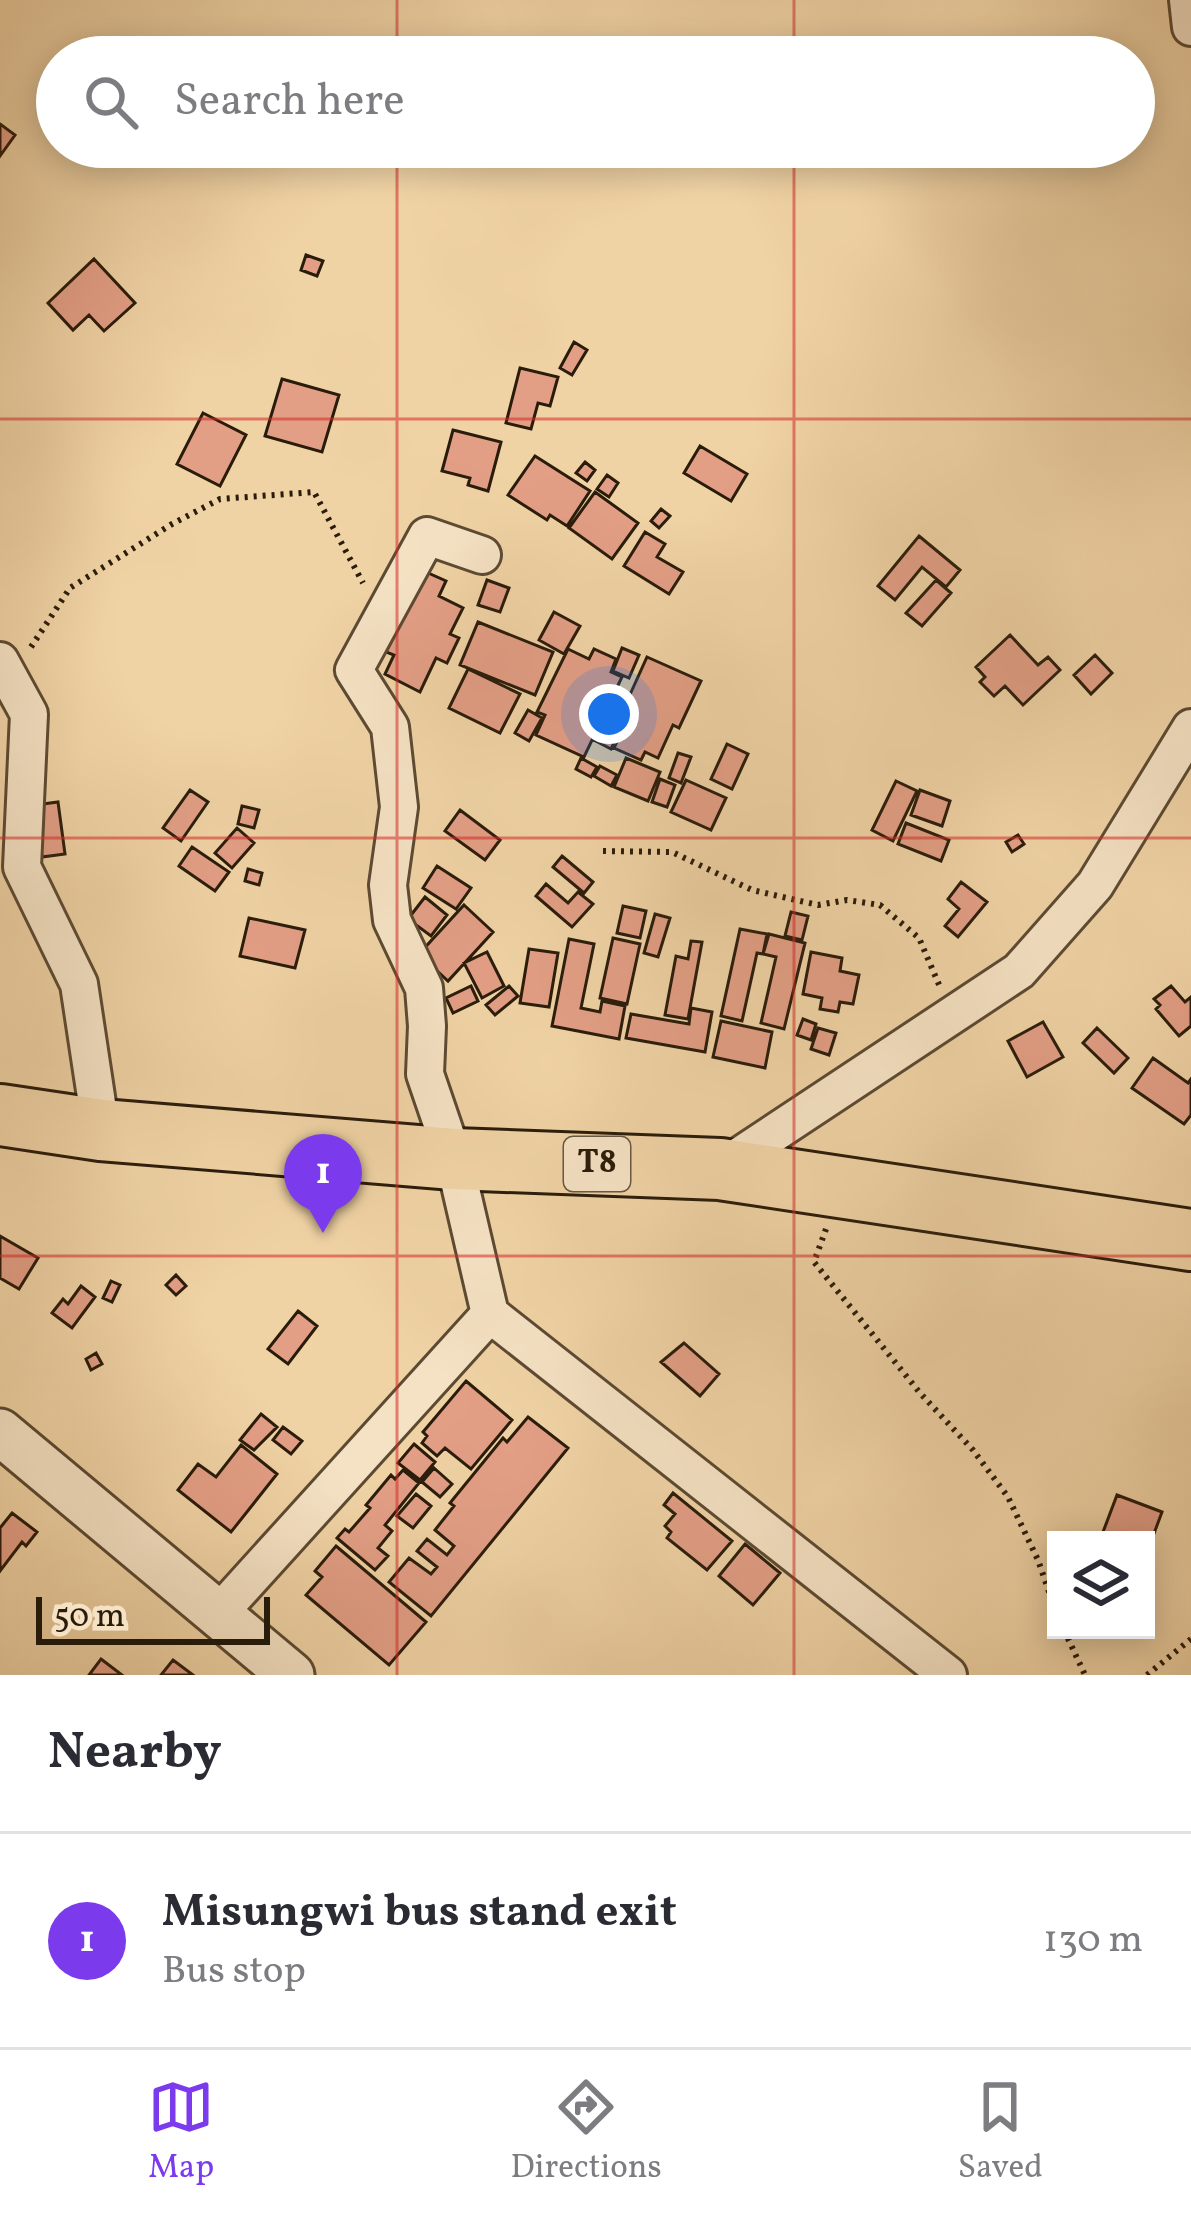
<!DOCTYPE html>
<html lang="en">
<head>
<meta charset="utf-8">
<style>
	:root { --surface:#fff; --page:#f7f7f7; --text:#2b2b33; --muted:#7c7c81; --line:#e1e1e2; --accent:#7c3aed }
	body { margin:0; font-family:Vollkorn,serif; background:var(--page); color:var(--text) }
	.controls { position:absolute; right:36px; bottom:36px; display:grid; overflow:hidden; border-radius:0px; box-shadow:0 6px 30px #0003 }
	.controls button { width:108px; height:108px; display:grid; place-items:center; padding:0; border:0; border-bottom:3px solid var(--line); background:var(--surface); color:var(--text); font:60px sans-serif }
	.scale { position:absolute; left:36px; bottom:30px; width:234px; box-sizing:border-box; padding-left:12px; border:6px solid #2a1c0b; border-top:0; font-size:33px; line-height:42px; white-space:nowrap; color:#2a1c0b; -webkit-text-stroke:9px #f5e2c4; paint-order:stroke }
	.you { position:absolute; left:609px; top:714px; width:42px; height:42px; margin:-30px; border:9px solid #fff; border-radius:50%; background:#1a73e8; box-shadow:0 0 0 18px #1a73e833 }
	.badge { display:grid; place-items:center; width:78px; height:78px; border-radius:50%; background:var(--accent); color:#fff; font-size:39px; font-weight:700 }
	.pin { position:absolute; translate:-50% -99px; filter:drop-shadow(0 3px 6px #0008) }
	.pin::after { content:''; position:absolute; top:63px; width:42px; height:36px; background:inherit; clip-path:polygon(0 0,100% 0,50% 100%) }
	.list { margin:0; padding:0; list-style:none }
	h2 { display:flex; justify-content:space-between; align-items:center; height:156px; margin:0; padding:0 48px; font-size:51px }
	h2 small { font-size:39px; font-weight:400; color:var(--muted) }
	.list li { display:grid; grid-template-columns:78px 1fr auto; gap:36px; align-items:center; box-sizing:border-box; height:216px; padding:0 48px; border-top:3px solid var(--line) }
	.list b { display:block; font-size:45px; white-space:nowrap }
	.list p { margin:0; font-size:39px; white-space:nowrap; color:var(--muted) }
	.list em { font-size:39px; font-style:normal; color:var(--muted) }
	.icon { flex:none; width:66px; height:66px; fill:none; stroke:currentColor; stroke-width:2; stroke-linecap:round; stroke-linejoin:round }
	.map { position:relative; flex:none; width:1191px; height:1675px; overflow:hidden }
	.search { position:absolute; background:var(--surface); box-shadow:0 6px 30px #0003; left:36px; right:36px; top:36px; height:132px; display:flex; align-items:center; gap:30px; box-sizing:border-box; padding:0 42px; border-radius:66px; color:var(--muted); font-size:45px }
	.sheet { height:372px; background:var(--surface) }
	nav { display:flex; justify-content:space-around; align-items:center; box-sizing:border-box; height:168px; border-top:3px solid var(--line); background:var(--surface); font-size:33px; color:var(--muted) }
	nav a { display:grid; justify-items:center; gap:6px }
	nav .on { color:var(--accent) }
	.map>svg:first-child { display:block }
	.building { fill:#e39f86; stroke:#2a1c0b; stroke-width:3 }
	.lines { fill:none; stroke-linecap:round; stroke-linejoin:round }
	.minor-casing { stroke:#5c4a32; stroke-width:42 }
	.tertiary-casing { stroke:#5c4a32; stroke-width:51 }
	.trunk-casing { stroke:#2a1c0b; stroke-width:66 }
	.path { stroke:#2a1c0b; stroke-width:6; stroke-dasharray:3 6; stroke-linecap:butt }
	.minor { stroke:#f5e2c4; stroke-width:36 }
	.tertiary { stroke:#f5e2c4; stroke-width:45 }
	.trunk { stroke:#f0d3a5; stroke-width:60 }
	.grid { fill:none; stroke:#d62828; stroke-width:3; stroke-opacity:0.55 }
	.labels { text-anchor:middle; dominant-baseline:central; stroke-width:9; stroke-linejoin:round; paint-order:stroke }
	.shield { fill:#f5e2c4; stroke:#675742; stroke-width:3 }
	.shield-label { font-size:33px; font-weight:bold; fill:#2a1c0b }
</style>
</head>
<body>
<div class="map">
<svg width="1191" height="1675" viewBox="0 0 1191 1675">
	<rect width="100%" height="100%" fill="#f0d3a5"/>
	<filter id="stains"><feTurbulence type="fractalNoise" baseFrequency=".00167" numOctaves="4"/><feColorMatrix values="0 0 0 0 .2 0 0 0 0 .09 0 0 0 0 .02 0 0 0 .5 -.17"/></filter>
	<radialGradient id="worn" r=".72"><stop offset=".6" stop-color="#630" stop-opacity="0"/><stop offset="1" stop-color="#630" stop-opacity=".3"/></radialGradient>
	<!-- building -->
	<path class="building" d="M0,124L15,135L0,156Z
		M306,255L323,261L317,276L301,270Z
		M94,259L135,303L104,331L89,315L73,330L48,303Z
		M574,342L587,350L572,375L560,368Z
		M520,368L558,377L550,406L538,403L531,429L506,423Z
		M282,379L339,395L322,452L265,436Z
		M203,413L246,435L220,486L177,464Z
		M453,430L501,442L488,491L468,485L470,478L442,471Z
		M700,446L747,474L731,501L684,473Z
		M535,456L590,491L567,526L550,515L547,520L508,495Z
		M585,462L595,470L587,481L576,473Z
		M607,475L618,483L609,497L597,489Z
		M595,492L638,523L612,559L569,528Z
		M661,509L670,516L659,528L651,521Z
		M645,532L665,544L657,557L683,572L669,594L624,566Z
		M919,536L960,570L946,587L922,567L895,600L878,586Z
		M426,572L446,581L439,596L463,608L450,634L459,638L447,663L436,658L420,692L385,674L394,655L386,652Z
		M487,580L509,588L500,612L478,605Z
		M936,580L951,593L922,626L906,613Z
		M554,612L580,626L564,654L539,640Z
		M478,622L553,652L535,695L460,665Z
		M1010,635L1038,665L1048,657L1060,670L1023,705L1005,686L994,696L980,682L985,677L976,667Z
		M622,648L639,655L629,678L613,671Z
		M568,649L589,659L594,649L616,659L611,672L622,677L584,757L536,735L545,715L537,712Z
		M1095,655L1112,673L1091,694L1074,675Z
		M647,657L701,681L679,728L673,725L658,758L645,752L641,760L614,748L635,703L628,699Z
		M468,669L520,694L500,733L449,708Z
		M614,697L632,705L611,749L594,740Z
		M528,710L542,718L529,741L515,733Z
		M727,744L748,754L732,789L711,779Z
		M678,753L691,757L681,783L669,778Z
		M581,758L597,767L591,777L576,769Z
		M626,758L660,772L648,801L614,787Z
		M600,766L617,775L611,786L594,776Z
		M660,779L675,785L667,807L652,802Z
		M686,780L726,798L711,830L671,812Z
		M896,781L917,791L893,841L872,830Z
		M190,790L208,802L181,841L163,828Z
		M920,790L950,801L942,826L911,815Z
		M58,802L65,854L42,857L35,805Z
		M242,806L259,810L254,828L238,824Z
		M460,810L500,840L485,860L445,831Z
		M906,823L949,840L941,861L898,844Z
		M237,828L254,843L232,868L215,853Z
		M1018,835L1024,844L1012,852L1006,842Z
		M192,847L229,872L215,891L179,866Z
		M562,856L593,882L584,893L553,867Z
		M437,866L471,888L456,909L423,888Z
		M248,869L262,873L259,885L245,881Z
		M961,882L987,902L958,937L945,926L959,909L948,899Z
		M546,884L568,903L578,892L593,904L572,927L536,896Z
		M425,897L447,915L431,936L408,919Z
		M464,905L493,932L448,981L419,954Z
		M623,906L646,911L640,938L617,933Z
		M791,912L808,916L802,940L785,936Z
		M655,914L670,918L658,957L644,953Z
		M249,918L305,930L295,968L240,956Z
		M740,929L767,934L763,954L757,953L742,1021L721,1016Z
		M769,934L805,943L784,1029L761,1023L776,957L763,954Z
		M613,938L640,944L627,1004L600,998Z
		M569,939L594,944L581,1008L600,1012L602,1001L625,1006L619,1039L552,1026Z
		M691,941L702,942L688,1019L665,1015L676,956L688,959Z
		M529,949L558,953L549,1007L520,1003Z
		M487,952L504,986L482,998L464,963Z
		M811,952L842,958L840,971L859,975L853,1004L840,1002L838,1012L820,1009L822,998L803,994Z
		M471,986L478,1001L453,1013L446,998Z
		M509,986L518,996L495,1015L486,1005Z
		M1171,986L1185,1002L1191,997V1026L1179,1036L1156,1009L1160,1005L1154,999Z
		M691,1008L712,1012L705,1052L626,1038L631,1014L689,1024Z
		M803,1019L816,1024L811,1040L797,1035Z
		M721,1021L772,1032L765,1068L713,1057Z
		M1043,1022L1063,1057L1027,1077L1008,1041Z
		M818,1028L836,1033L829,1055L811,1049Z
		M1097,1028L1128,1058L1114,1073L1083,1043Z
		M1153,1058L1188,1083L1191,1079V1115L1184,1124L1132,1088Z
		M0,1236L38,1258L19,1289L0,1278Z
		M176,1275L186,1286L176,1295L166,1285Z
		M111,1281L120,1285L112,1302L103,1298Z
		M81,1286L95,1297L72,1328L52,1313L63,1299L68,1304Z
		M298,1311L317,1326L288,1364L268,1349Z
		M684,1343L719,1374L700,1396L661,1362Z
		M96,1353L102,1364L91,1370L86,1359Z
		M466,1381L512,1420L471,1469L445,1448L437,1456L422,1443L427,1436L423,1432Z
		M261,1414L277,1427L254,1450L240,1440Z
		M528,1417L568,1448L431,1616L389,1582L409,1558L431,1574L437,1567L417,1551L427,1539L447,1555L454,1546L435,1530L454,1506L450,1503L503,1438L507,1442Z
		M283,1427L302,1441L291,1454L273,1440Z
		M414,1444L435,1462L420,1480L398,1463Z
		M241,1445L277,1474L231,1532L178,1490L198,1464L216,1477Z
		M434,1468L452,1484L440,1497L422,1482Z
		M403,1470L419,1483L385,1525L392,1531L378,1548L388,1556L375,1570L337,1538L345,1529L349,1532L370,1508L366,1505L391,1475L395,1479Z
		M673,1493L732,1541L707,1570L667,1538L671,1532L665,1526L675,1514L664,1505Z
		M416,1494L431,1506L413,1528L397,1516Z
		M1117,1495L1162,1512L1146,1555V1540H1100Z
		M12,1513L37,1532L26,1546L22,1542L0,1571V1528Z
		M745,1544L780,1573L753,1605L719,1576Z
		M336,1546L426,1622L389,1665L306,1595L322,1577L315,1571Z
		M101,1659L122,1675H89Z
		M173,1660L193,1675H161Z"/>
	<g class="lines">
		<defs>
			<path id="minor" d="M1188,0L1191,27
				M0,661L29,714L22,867L79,984L101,1130
				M720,1169L1019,971L1095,885L1191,728
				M490,1314L948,1675
				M219,1613L490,1314L454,1159L425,1074L427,1026L424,988L392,920L388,885L399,807L390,727L354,670L427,536L482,555"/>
			<path id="tertiary" d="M0,1432L291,1675"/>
			<path id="trunk" d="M0,1115L101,1130L454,1159L720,1169L1191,1240"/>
		</defs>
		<!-- minor casing -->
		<use href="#minor" class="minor-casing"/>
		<!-- tertiary casing -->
		<use href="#tertiary" class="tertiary-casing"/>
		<!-- trunk casing -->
		<use href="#trunk" class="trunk-casing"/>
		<!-- path -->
		<path class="path" d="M31,647L70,588L172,524L220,499L314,492L363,583
			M603,851L672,852L752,890L818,905L847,900L880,905L919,938L940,987
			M826,1229L814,1262L920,1393L973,1450L1008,1497L1038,1560L1056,1612
			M1064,1630L1085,1675
			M1147,1675L1191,1639"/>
		<!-- minor -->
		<use href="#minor" class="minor"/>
		<!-- tertiary -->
		<use href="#tertiary" class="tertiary"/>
		<!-- trunk -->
		<use href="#trunk" class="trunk"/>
	</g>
	<!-- grid -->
	<path class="grid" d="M397,0V57M794,0V57M397,147V1675M794,147V1675M0,419H1191M0,838H1191M0,1256H1191"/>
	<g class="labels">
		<!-- shield labels -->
		<rect class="shield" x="564" y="1137" width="66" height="54" rx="9"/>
		<g class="shield-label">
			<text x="597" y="1164">T8</text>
		</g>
	</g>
	<rect width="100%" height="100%" filter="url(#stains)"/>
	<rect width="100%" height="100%" fill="url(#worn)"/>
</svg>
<div class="controls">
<button><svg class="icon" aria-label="layers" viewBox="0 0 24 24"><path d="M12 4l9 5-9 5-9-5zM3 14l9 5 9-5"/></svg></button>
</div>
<div class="scale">50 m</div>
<div class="you"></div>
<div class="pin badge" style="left:323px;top:1233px">1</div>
<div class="search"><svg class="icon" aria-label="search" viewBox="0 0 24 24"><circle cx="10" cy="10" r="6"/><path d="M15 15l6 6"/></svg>Search here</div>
</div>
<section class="sheet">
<h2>Nearby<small></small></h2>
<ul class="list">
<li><span class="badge">1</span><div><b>Misungwi bus stand exit</b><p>Bus stop</p></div><em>130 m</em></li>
</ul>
</section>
<nav>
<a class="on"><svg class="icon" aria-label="map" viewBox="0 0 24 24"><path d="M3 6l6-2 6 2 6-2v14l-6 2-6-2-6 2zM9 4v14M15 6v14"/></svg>Map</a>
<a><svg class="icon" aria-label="directions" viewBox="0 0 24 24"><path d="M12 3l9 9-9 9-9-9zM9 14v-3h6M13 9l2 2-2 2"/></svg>Directions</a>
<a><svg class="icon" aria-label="saved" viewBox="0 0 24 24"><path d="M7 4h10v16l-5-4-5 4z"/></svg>Saved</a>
</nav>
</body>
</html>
